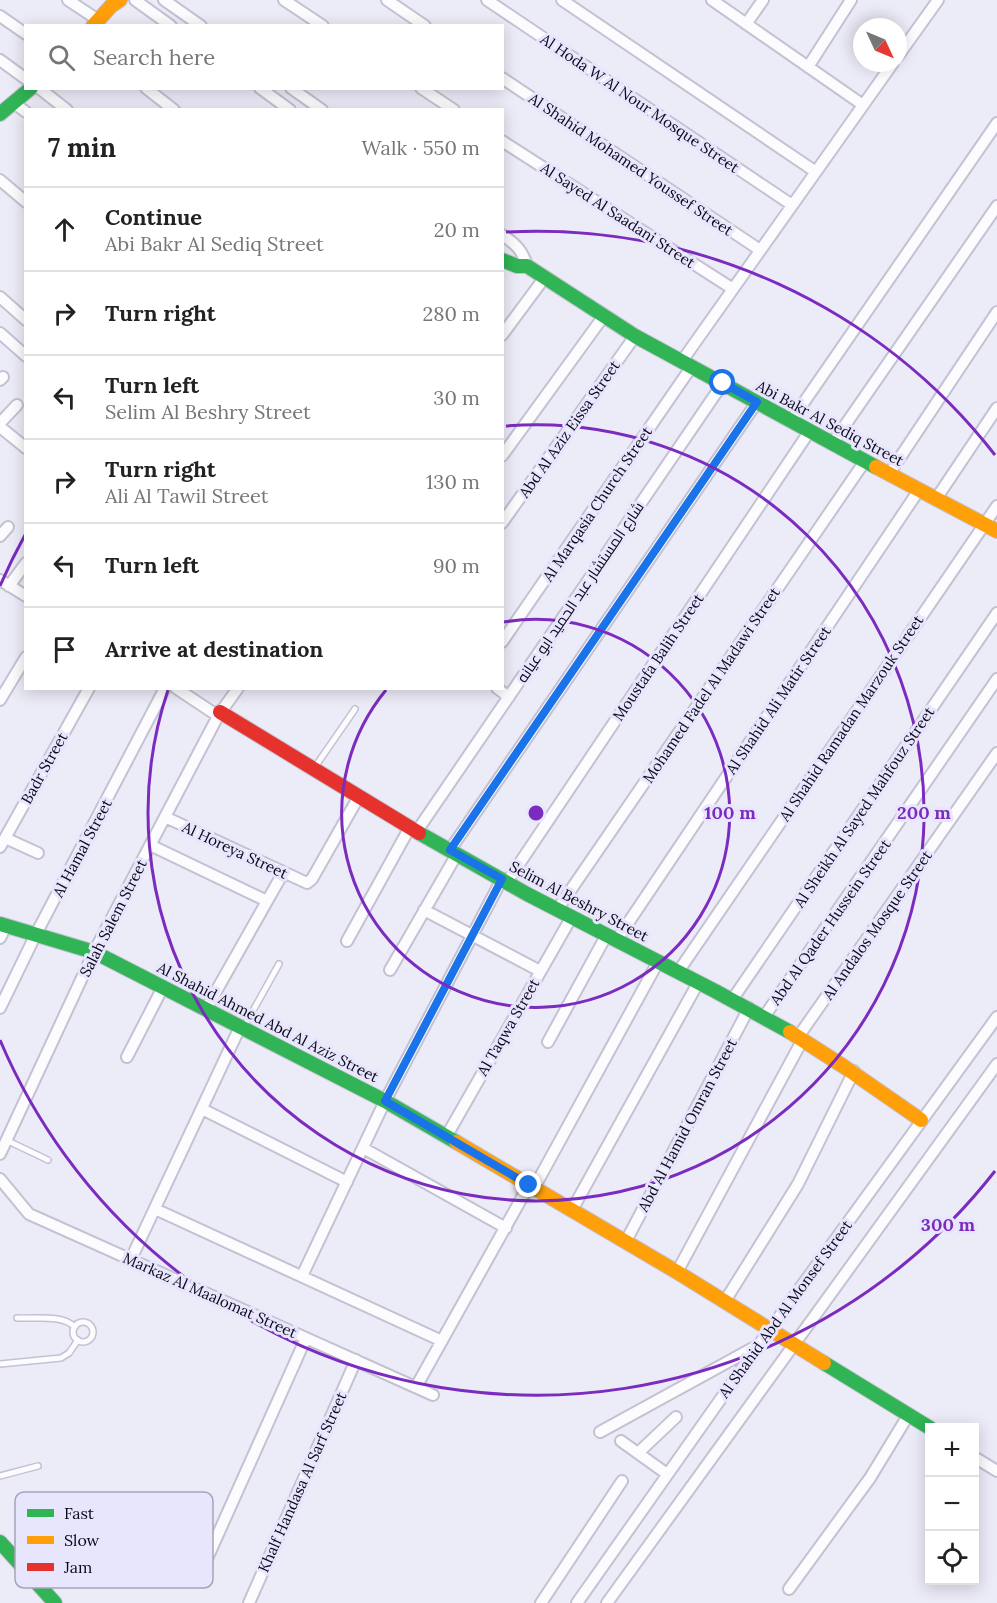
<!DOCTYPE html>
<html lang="en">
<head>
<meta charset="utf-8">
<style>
	:root { --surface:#fff; --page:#f6f6f6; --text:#222; --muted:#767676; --line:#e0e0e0 }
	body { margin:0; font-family:Lora,Cairo,serif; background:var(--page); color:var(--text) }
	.controls { position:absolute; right:18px; bottom:18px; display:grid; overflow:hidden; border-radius:0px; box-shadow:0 3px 15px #0003 }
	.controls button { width:54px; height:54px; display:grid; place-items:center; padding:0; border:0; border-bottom:2px solid var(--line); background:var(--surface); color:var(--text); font:30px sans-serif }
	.compass { position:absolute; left:853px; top:18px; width:54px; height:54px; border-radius:50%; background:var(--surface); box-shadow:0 3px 15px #0003; rotate:134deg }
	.stop { position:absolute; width:18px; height:18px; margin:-14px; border:4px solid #1a73e8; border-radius:50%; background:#fff }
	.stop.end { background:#1a73e8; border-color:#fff; box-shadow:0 2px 6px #0008 }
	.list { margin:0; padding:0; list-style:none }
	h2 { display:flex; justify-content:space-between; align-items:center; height:78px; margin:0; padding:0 24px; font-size:26px }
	h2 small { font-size:20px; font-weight:400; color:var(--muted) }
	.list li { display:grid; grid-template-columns:39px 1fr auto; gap:18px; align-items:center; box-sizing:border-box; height:84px; padding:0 24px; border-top:2px solid var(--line) }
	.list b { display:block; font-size:22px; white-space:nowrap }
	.list p { margin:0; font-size:20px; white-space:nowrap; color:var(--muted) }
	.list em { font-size:20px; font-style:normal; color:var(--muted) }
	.icon { flex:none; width:33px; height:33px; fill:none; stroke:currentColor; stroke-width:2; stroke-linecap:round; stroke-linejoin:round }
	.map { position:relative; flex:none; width:997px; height:1603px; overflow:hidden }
	.search { position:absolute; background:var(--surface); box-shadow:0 3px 15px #0003; left:24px; top:24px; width:480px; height:66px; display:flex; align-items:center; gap:15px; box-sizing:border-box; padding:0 21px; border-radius:0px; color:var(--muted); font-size:22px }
	.panel { position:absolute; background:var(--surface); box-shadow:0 3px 15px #0003; left:24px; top:108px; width:480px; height:582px; border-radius:0px }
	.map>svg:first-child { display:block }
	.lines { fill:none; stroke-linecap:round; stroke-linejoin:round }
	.lane-casing { stroke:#c4c2d2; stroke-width:8 }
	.street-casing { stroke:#c4c2d2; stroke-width:14 }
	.fast-casing { stroke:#c4c2d2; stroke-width:16 }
	.slow-casing { stroke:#c4c2d2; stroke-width:16 }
	.jam-casing { stroke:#c4c2d2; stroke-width:16 }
	.lane { stroke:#fcfcfe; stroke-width:5 }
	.street { stroke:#fcfcfe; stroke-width:10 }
	.fast { stroke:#30b455; stroke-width:14 }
	.slow { stroke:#ff9f0a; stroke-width:14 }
	.jam { stroke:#e5322d; stroke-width:14 }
	.route { stroke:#1a73e8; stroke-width:8 }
	.ring { fill:none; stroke:#7b2cbf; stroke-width:3 }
	.labels { text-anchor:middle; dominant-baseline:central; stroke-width:6; stroke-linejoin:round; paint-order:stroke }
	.street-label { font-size:15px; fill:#0c081b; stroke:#e8e6fd }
	.key { fill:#e8e6fd; stroke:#a6a3b9; stroke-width:1.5 }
	.key-label { font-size:16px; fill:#0c081b }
	.centre { fill:#7b2cbf; stroke:#e8e6fd; stroke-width:3 }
	.ring-label { font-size:18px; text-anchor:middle; font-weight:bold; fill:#7b2cbf; stroke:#e8e6fd; stroke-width:6; stroke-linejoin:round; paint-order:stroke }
</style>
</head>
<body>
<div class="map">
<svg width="997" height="1603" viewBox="0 0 997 1603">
	<rect width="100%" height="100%" fill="#ecebf8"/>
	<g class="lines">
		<defs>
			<path id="lane" d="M315,767L355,709
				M245,1025L279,964
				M6,1140L48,1160
				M17,1318C35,1319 62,1314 75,1327
				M73 1332a10 10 0 1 1 20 0a10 10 0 1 1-20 0Z
				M0,1364L61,1358L69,1353L78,1340
				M0,1476L38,1466"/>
			<path id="street" d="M68,0L98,20
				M135,0L171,26
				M164,0L201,26
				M284,0L323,26
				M387,0L425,26
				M487,0L792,205
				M562,0L816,172
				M712,0L863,105
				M0,16L26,34
				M746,24L763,0
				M898,56L938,0
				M0,60L26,79
				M808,67L851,0
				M502,78L760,250
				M39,88L67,110
				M146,88L174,110
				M260,88L290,110
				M291,88L322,110
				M421,88L454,110
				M14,103L26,112
				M502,141L733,289
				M0,180L26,202
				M502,235C515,243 523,251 527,266
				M0,297L26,320
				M0,333L26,356
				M502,335L545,277
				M682,361L893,63
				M0,380L3,377
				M791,421L997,123
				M0,423L17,405
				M0,427L26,448
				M832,444L997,206
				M502,456L603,317
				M889,474L997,312
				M936,499L997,408
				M502,523L635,336
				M0,536L8,527
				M0,580L26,596
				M9,586L26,563
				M502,642L692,366
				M176,688L218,716
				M497,688L509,697
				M0,700L26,657
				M165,817L307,883L312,879L358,798
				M417,831L723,383
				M5,838L38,853
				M150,845L267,901
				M0,847L89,688
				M450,850L757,402
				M507,882L809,432
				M424,910L540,971
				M557,910L865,461
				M0,938L6,926
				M347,941L410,827
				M616,941L919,490
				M390,970L457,854
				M678,972L997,506
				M732,1000L997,613
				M0,1008L36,934L165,688
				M206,1009L283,873
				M764,1017L997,679
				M798,1037L997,753
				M548,1042L606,936
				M127,1057L163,987
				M202,1109L347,1182
				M446,1137L571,918
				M363,1148L506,1228
				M0,1154L94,952L218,716L238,688
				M0,1179L29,1214L433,1395
				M534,1188L658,962
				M155,1209L442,1341
				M572,1210L698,983
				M626,1241L749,1008
				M131,1259L240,1027
				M677,1272L803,1039
				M302,1276L385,1101L502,879
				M725,1301L798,1184L854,1071
				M416,1387L529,1185
				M600,1432L755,1347
				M621,1441L667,1474
				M638,1453L676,1417
				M974,1457L997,1471
				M197,1581L306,1338
				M789,1589L870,1478L909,1414
				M249,1603L356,1360
				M541,1603L622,1481
				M577,1603L758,1346L997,1017
				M607,1603L997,1064"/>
			<path id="fast" d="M0,114L31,88
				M502,260L517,266H527L635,336L876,467
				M419,833L527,894L715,991L790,1032
				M0,924L94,952L385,1101L456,1142
				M824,1363L930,1428
				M0,1542L55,1603"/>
			<path id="slow" d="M93,26L111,6L120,0
				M876,467L997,531
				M790,1032L843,1066L921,1120
				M456,1142L677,1272L824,1363"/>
			<path id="jam" d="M220,712L419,833"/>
		</defs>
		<!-- lane casing -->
		<use href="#lane" class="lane-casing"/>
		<!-- street casing -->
		<use href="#street" class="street-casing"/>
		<!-- fast casing -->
		<use href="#fast" class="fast-casing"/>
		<!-- slow casing -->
		<use href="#slow" class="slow-casing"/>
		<!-- jam casing -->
		<use href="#jam" class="jam-casing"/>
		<!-- lane -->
		<use href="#lane" class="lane"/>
		<!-- street -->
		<use href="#street" class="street"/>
		<!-- fast -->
		<use href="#fast" class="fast"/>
		<!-- slow -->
		<use href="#slow" class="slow"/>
		<!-- jam -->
		<use href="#jam" class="jam"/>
	</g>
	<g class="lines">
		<!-- route -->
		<path class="route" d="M529,1185L385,1101L502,879L450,850L757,402L723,383"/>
	</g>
	<!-- distance rings -->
	<g class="ring">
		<path d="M504 622A194 194 0 1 1 386 690"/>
		<path d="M506 426A388 388 0 1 1 168 690"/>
		<path d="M995 1171A582 582 0 0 1 0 1040M0 586A582 582 0 0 1 25 535M506 232A582 582 0 0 1 995 455"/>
	</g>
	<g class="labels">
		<!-- street labels -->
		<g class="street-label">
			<text transform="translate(640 103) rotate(34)">Al Hoda W Al Nour Mosque Street</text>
			<text transform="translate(631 164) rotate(34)">Al Shahid Mohamed Youssef Street</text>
			<text transform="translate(618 215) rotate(33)">Al Sayed Al Saadani Street</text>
			<text transform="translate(830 423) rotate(28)">Abi Bakr Al Sediq Street</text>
			<text transform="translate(569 429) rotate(-55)">Abd Al Aziz Eissa Street</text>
			<text transform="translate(597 504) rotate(-56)">Al Marqasia Church Street</text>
			<text transform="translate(580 592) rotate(-56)">شارع المستشار عبد الحميد ابو عيانه</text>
			<text transform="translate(658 657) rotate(-56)">Moustafa Balih Street</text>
			<text transform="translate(711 685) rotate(-56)">Mohamed Fadel Al Madawi Street</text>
			<text transform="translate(778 700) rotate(-56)">Al Shahid Ali Matir Street</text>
			<text transform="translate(851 718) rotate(-56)">Al Shahid Ramadan Marzouk Street</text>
			<text transform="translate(44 768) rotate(-61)">Badr Street</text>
			<text transform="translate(864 807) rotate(-56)">Al Sheikh Al Sayed Mahfouz Street</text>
			<text transform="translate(82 848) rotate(-62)">Al Hamal Street</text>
			<text transform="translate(235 850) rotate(25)">Al Horeya Street</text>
			<text transform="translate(579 901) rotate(28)">Selim Al Beshry Street</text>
			<text transform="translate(113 918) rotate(-63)">Salah Salem Street</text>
			<text transform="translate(830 922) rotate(-55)">Abd Al Qader Hussein Street</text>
			<text transform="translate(877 925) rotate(-55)">Al Andalos Mosque Street</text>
			<text transform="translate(268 1022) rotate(27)">Al Shahid Ahmed Abd Al Aziz Street</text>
			<text transform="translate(508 1027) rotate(-60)">Al Taqwa Street</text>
			<text transform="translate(687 1125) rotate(-62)">Abd Al Hamid Omran Street</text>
			<text transform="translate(210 1295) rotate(24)">Markaz Al Maalomat Street</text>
			<text transform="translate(785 1309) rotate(-54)">Al Shahid Abd Al Monsef Street</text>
			<text transform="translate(302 1482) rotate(-66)">Khalf Handasa Al Sarf Street</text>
		</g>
	</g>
	<!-- legend -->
	<rect x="15" y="1492" width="198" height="96" rx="9" class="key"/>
	<rect x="27" y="1509" width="27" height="8" fill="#30b455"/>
	<rect x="27" y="1536" width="27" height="8" fill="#ff9f0a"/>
	<rect x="27" y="1563" width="27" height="8" fill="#e5322d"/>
	<g class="key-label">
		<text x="64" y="1519">Fast</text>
		<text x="64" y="1546">Slow</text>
		<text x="64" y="1573">Jam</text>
	</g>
	<circle cx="536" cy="813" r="9" class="centre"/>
	<g class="ring-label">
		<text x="730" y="819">100 m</text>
		<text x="924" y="819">200 m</text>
		<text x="948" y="1231">300 m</text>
	</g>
</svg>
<div class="controls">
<button>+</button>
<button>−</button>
<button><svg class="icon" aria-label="locate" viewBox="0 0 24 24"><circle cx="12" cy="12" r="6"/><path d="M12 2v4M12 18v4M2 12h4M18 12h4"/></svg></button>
</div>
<svg class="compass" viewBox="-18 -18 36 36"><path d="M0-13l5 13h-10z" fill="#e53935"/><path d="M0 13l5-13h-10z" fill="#767676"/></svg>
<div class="stop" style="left:723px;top:383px"></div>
<div class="stop end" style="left:529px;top:1185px"></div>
<div class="search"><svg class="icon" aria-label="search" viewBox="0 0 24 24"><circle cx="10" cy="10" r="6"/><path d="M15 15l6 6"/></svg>Search here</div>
<section class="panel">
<h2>7 min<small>Walk · 550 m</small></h2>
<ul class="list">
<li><svg class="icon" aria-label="ahead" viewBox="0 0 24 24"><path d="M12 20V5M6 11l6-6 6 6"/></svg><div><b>Continue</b><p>Abi Bakr Al Sediq Street</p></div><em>20 m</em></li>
<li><svg class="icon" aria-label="right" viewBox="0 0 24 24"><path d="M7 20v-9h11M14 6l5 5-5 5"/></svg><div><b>Turn right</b></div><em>280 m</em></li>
<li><svg class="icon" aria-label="left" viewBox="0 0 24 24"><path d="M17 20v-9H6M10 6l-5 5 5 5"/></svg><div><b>Turn left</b><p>Selim Al Beshry Street</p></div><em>30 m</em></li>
<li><svg class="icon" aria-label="right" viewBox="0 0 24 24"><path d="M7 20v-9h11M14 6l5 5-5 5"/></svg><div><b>Turn right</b><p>Ali Al Tawil Street</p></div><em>130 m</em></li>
<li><svg class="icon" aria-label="left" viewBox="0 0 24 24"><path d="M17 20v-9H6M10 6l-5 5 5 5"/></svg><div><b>Turn left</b></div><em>90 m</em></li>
<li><svg class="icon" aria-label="arrive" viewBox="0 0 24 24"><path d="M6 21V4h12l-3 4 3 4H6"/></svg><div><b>Arrive at destination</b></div></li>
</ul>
</section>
</div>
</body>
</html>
